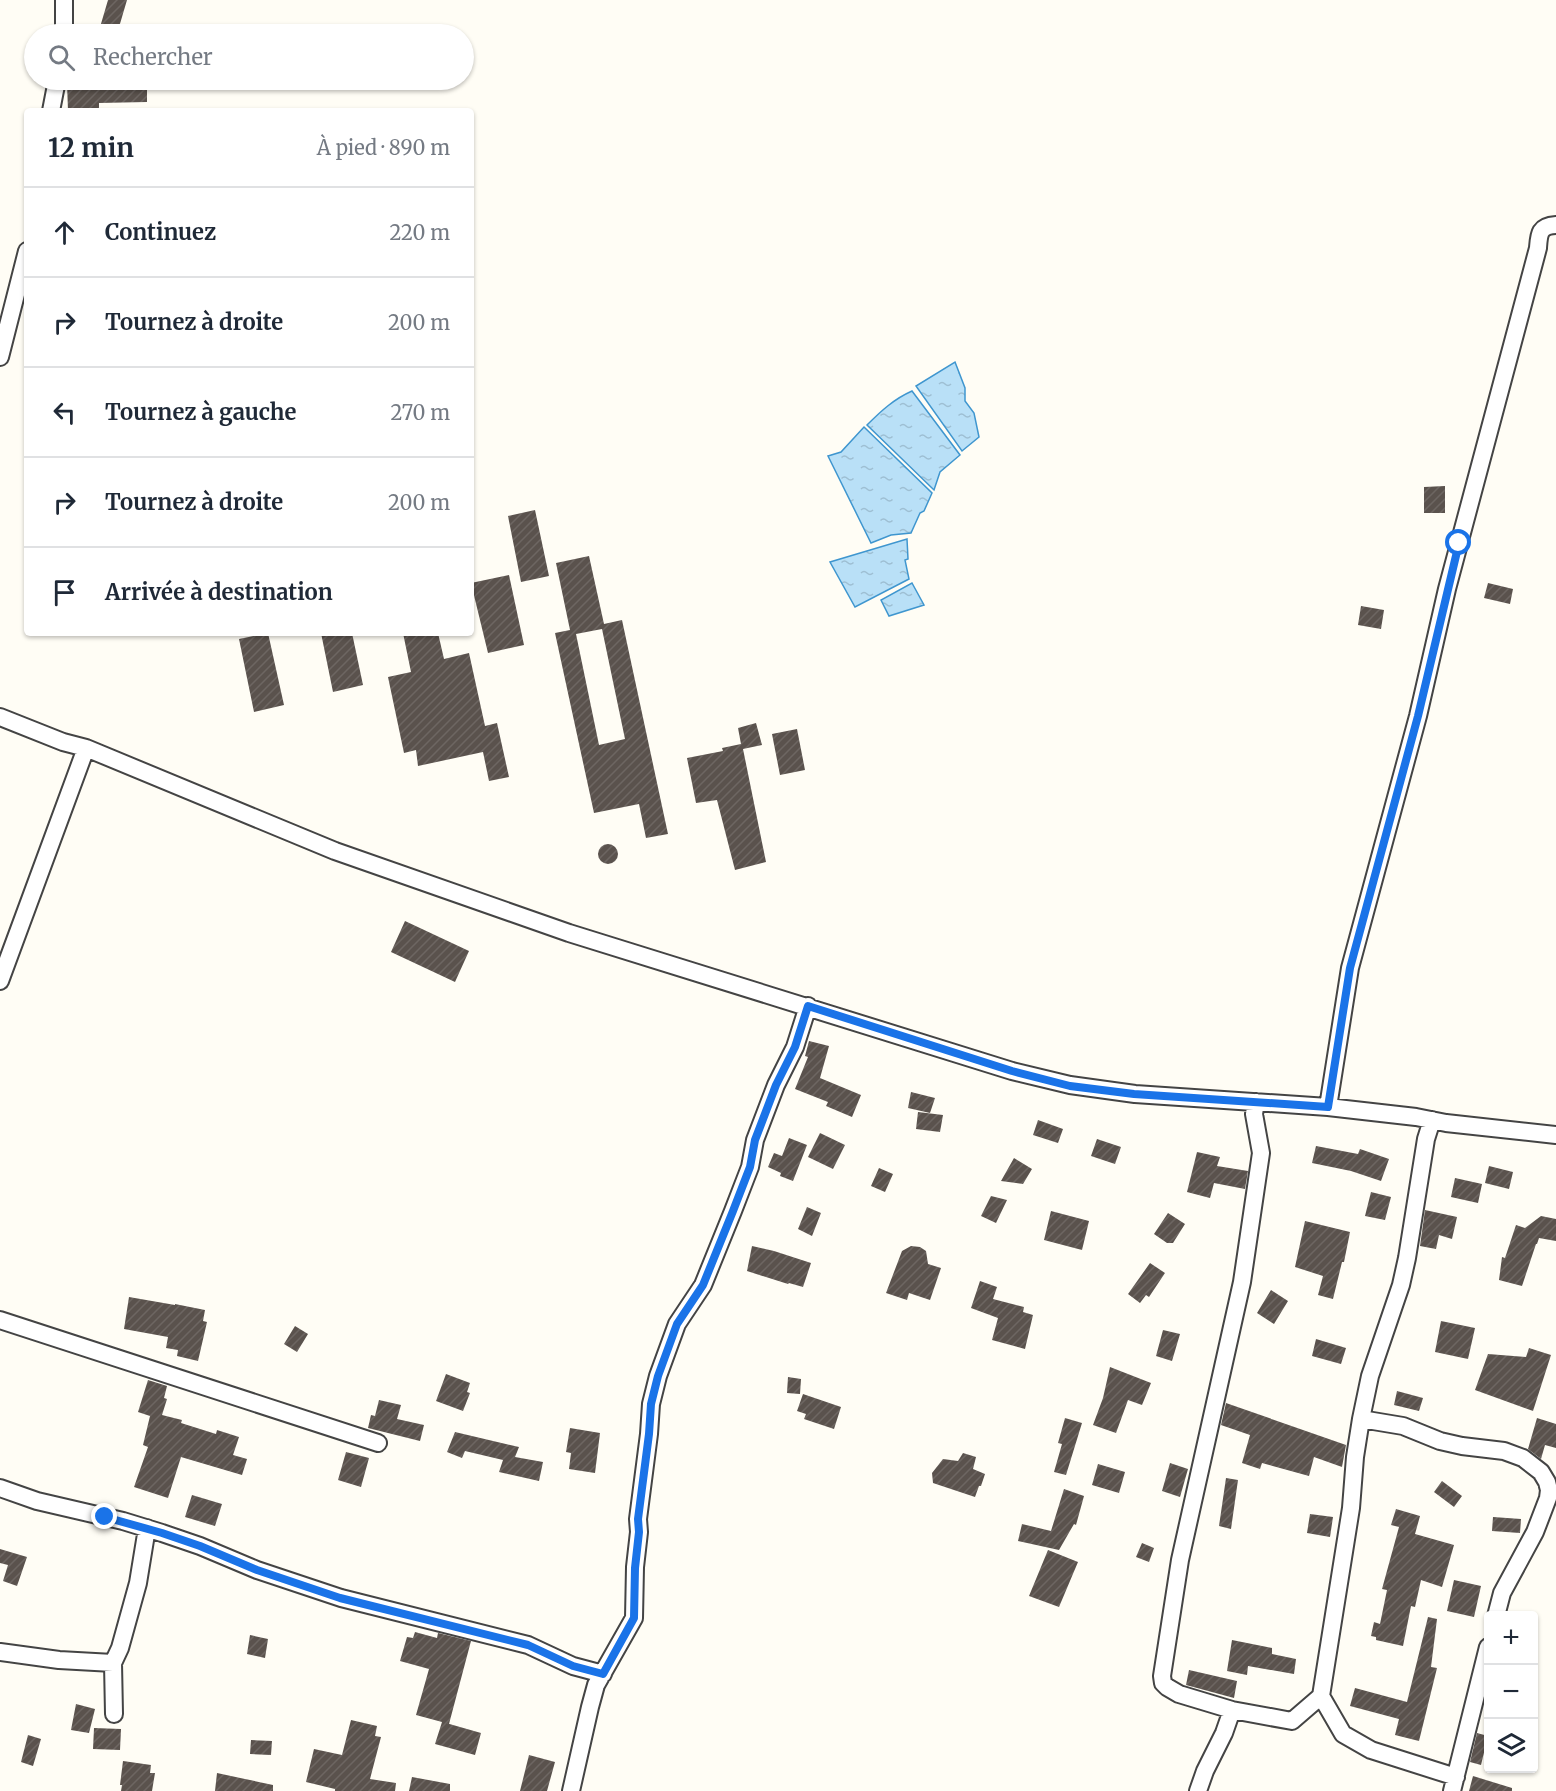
<!DOCTYPE html>
<html lang="fr">
<head>
<meta charset="utf-8">
<style>
	:root { --surface:#fff; --page:#f6f6f7; --text:#1f2937; --muted:#747a83; --line:#e0e1e3 }
	body { margin:0; font-family:Merriweather,serif; background:var(--page); color:var(--text) }
	.controls { position:absolute; right:18px; bottom:18px; display:grid; overflow:hidden; border-radius:6px; box-shadow:0 2px 4px #0004 }
	.controls button { width:54px; height:54px; display:grid; place-items:center; padding:0; border:0; border-bottom:2px solid var(--line); background:var(--surface); color:var(--text); font:30px sans-serif }
	.stop { position:absolute; width:18px; height:18px; margin:-14px; border:4px solid #1a73e8; border-radius:50%; background:#fff }
	.stop.end { background:#1a73e8; border-color:#fff; box-shadow:0 2px 6px #0008 }
	.list { margin:0; padding:0; list-style:none }
	h2 { display:flex; justify-content:space-between; align-items:center; height:78px; margin:0; padding:0 24px; font-size:26px }
	h2 small { font-size:20px; font-weight:400; color:var(--muted) }
	.list li { display:grid; grid-template-columns:39px 1fr auto; gap:18px; align-items:center; box-sizing:border-box; height:90px; padding:0 24px; border-top:2px solid var(--line) }
	.list b { display:block; font-size:22px; white-space:nowrap }
	.list em { font-size:20px; font-style:normal; color:var(--muted) }
	.icon { flex:none; width:33px; height:33px; fill:none; stroke:currentColor; stroke-width:2; stroke-linecap:round; stroke-linejoin:round }
	.map { position:relative; flex:none; width:1556px; height:1791px; overflow:hidden }
	.search { position:absolute; background:var(--surface); box-shadow:0 2px 4px #0004; left:24px; top:24px; width:450px; height:66px; display:flex; align-items:center; gap:15px; box-sizing:border-box; padding:0 21px; border-radius:33px; color:var(--muted); font-size:22px }
	.panel { position:absolute; background:var(--surface); box-shadow:0 2px 4px #0004; left:24px; top:108px; width:450px; height:528px; border-radius:6px }
	.map>svg:first-child { display:block }
	.water { fill:url(#water-ripples); stroke:#3f96cf; stroke-width:1.5 }
	.building { fill:url(#building-hatch); fill-rule:evenodd }
	.lines { fill:none; stroke-linecap:round; stroke-linejoin:round }
	.minor-casing { stroke:#444; stroke-width:20 }
	.minor { stroke:#fff; stroke-width:16 }
	.route { stroke:#1a73e8; stroke-width:8 }
</style>
</head>
<body>
<div class="map">
<svg width="1556" height="1791" viewBox="0 0 1556 1791">
	<defs>
		<pattern id="water-ripples" width="26" height="14" patternUnits="userSpaceOnUse" patternTransform="scale(1.5)"><rect width="26" height="14" fill="#b9e0f7"/><path d="M2 4q2-2 4 0t4 0M15 11q2-2 4 0t4 0" fill="none" stroke="#9ebfd3"/></pattern>
		<pattern id="building-hatch" width="6" height="6" patternUnits="userSpaceOnUse" patternTransform="scale(1.5)"><rect width="6" height="6" fill="#5a524d"/><path d="M-1 1l2-2M0 6l6-6M5 7l2-2" fill="none" stroke="#6d6662"/></pattern>
	</defs>
	<rect width="100%" height="100%" fill="#fffdf5"/>
	<!-- water -->
	<path class="water" d="M955,362L965,388V401L974,413L979,437L962,451L916,386Z
		M912,391L960,455L940,472L934,490L867,425C881,411 894,399 912,391Z
		M864,427L932,493L924,511L920,513L911,533L891,535L871,543L828,456L841,452Z
		M907,539L908,559L905,560L909,579L855,607L830,562Z
		M912,583L924,605L889,616L881,600Z"/>
	<!-- building -->
	<path class="building" d="M108,0H127L117,34H98Z
		M120,80H147V102L99,103V111H68L67,83Z
		M1445,486V513H1424V487Z
		M535,510L549,576L521,582L508,516Z
		M589,556L604,624L622,620L668,834L646,838L639,804L594,813L555,633L570,630L556,563ZM602,629L625,739L599,745L576,634Z
		M509,575L524,645L488,653L471,583Z
		M1488,583L1513,589L1510,604L1484,598Z
		M1361,606L1384,610L1381,629L1358,625Z
		M268,633L284,705L254,712L239,639Z
		M321,633H352L363,685L333,692Z
		M403,633H438L444,659L469,653L485,726L497,723L509,777L489,781L483,752L418,766L416,750L404,753L388,677L411,672Z
		M756,723L762,745L743,749L766,862L735,870L717,800L696,803L687,758L723,751L722,748L741,744L738,728Z
		M797,729L805,770L780,775L772,734Z
		M598 854a10 10 0 1 1 20 0a10 10 0 1 1-20 0Z
		M405,921L469,951L455,982L391,952Z
		M809,1041L829,1046L820,1078L861,1095L852,1117L826,1106L828,1102L795,1089L808,1057L805,1056Z
		M911,1092L935,1098L930,1113L908,1108Z
		M918,1112L943,1115L940,1132L916,1129Z
		M1038,1120L1063,1129L1058,1143L1033,1135Z
		M820,1133L845,1145L833,1169L808,1157Z
		M789,1138L807,1145L793,1181L780,1176L781,1173L768,1167L774,1153L782,1156Z
		M1097,1139L1121,1147L1115,1164L1091,1156Z
		M1316,1146L1358,1154L1360,1149L1389,1159L1381,1181L1351,1171L1312,1163Z
		M1197,1152L1220,1157L1217,1166L1248,1171L1245,1189L1214,1183L1210,1198L1187,1192Z
		M1014,1158L1032,1169L1023,1184L1001,1181Z
		M1489,1166L1513,1172L1509,1189L1485,1183Z
		M879,1168L893,1174L885,1192L871,1186Z
		M1455,1178L1482,1184L1478,1203L1451,1197Z
		M1371,1192L1391,1197L1385,1220L1365,1216Z
		M991,1196L1007,1200L996,1223L981,1216Z
		M807,1207L821,1213L812,1236L798,1229Z
		M1425,1210L1457,1217L1452,1239L1439,1235L1436,1249L1420,1246Z
		M1051,1211L1089,1221L1082,1250L1044,1240Z
		M1168,1213L1185,1224L1173,1243H1167L1154,1234Z
		M1541,1216L1556,1219V1241L1539,1238L1537,1244H1536L1522,1286L1499,1280L1502,1257L1505,1258L1516,1225L1525,1228Z
		M1305,1221L1350,1232L1344,1262H1342L1333,1299L1318,1295L1323,1276L1295,1267Z
		M752,1246L774,1251L811,1263L803,1287L789,1283L788,1284L747,1271Z
		M911,1246L920,1247L926,1251L928,1264L941,1268L930,1300L909,1293L907,1300L886,1293L902,1251Z
		M1150,1263L1165,1273L1149,1297L1146,1295L1140,1303L1128,1294Z
		M980,1281L997,1287L993,1299L1024,1307L1023,1312L1033,1315L1025,1349L992,1340L998,1318L971,1308Z
		M1271,1290L1288,1301L1274,1324L1257,1313Z
		M129,1297L175,1305V1304L205,1310L203,1321L207,1322L198,1361L177,1356L178,1350L166,1348L168,1337L124,1329Z
		M1441,1321L1475,1328L1468,1359L1435,1352Z
		M295,1326L308,1334L297,1352L284,1344Z
		M1163,1330L1180,1334L1172,1361L1156,1356Z
		M1316,1339L1346,1348L1341,1364L1312,1356Z
		M1529,1348L1551,1355L1533,1411L1475,1390L1488,1354L1526,1357Z
		M1110,1367L1151,1383L1142,1405L1128,1400L1116,1433L1093,1425L1103,1398Z
		M446,1374L470,1383L467,1392L470,1393L463,1411L436,1401Z
		M788,1377L801,1379L800,1394L787,1393Z
		M148,1380L167,1386L164,1398L167,1399L162,1415L182,1420L181,1423L216,1434L217,1430L239,1437L233,1455L247,1459L242,1475L181,1457L168,1498L134,1487L148,1447L143,1445L150,1416L138,1412Z
		M1397,1391L1423,1398L1419,1411L1394,1405Z
		M803,1394L841,1407L834,1429L804,1419L806,1414L797,1411Z
		M379,1400L401,1405L397,1419L424,1425L420,1441L368,1428L371,1415L375,1416Z
		M1226,1403L1346,1445L1342,1467L1314,1457L1309,1476L1262,1463L1260,1469L1242,1463L1250,1435L1221,1425Z
		M1065,1418L1082,1423L1066,1475L1054,1472L1062,1444L1058,1443Z
		M1537,1418L1556,1424V1448L1545,1445L1541,1459L1528,1449Z
		M570,1428L600,1433L595,1473L569,1469L571,1453L566,1452Z
		M455,1432L519,1447L515,1457L543,1462L539,1481L499,1472L503,1460L465,1451L462,1458L447,1452Z
		M346,1452L369,1458L361,1487L338,1480Z
		M963,1453L976,1457L973,1469L985,1474L981,1486H979L975,1497L933,1483L932,1473L943,1459L958,1461Z
		M1170,1463L1188,1469L1180,1497L1162,1491Z
		M1098,1464L1125,1472L1119,1493L1092,1485Z
		M1226,1478L1238,1480L1231,1529L1219,1526Z
		M1442,1481L1462,1496L1454,1507L1434,1492Z
		M1064,1489L1084,1496L1076,1525L1074,1524L1059,1550L1018,1541L1022,1524L1051,1531Z
		M192,1495L222,1504L215,1526L185,1517Z
		M1396,1509L1420,1516L1415,1534L1454,1545L1442,1587L1421,1580L1415,1607L1411,1606L1403,1646L1376,1640V1637L1371,1636L1374,1622L1380,1624L1387,1590L1382,1589L1399,1527L1391,1525Z
		M1310,1514L1333,1517L1330,1537L1307,1533Z
		M1493,1517L1521,1519L1520,1533L1492,1531Z
		M1142,1543L1154,1548L1149,1562L1136,1557Z
		M0,1549L27,1557L17,1586L3,1581L8,1565L0,1563Z
		M1048,1550L1078,1562L1059,1607L1029,1596Z
		M1454,1580L1481,1586L1474,1617L1447,1611Z
		M1428,1617L1437,1619L1431,1667L1437,1668L1419,1741L1395,1735L1399,1719L1350,1706L1355,1688L1407,1702Z
		M415,1632L437,1638L438,1633L471,1641L449,1724L446,1723L481,1733L475,1755L435,1744L442,1722L416,1715L429,1669L400,1661L407,1637L413,1638Z
		M250,1635L268,1639L265,1658L247,1654Z
		M1232,1640L1272,1648V1654L1296,1659L1294,1674L1248,1666L1247,1675L1227,1671Z
		M1189,1670L1237,1681L1234,1698L1186,1685Z
		M76,1704L95,1709L89,1733L71,1730Z
		M351,1720L377,1726L375,1736L381,1737L370,1779L396,1783L395,1791H335V1789L306,1782L314,1749L342,1755Z
		M94,1728L121,1729L120,1750L93,1749Z
		M1477,1733L1488,1736L1481,1765L1470,1762Z
		M28,1735L41,1739L33,1766L21,1762Z
		M251,1740L272,1741L271,1755L250,1754Z
		M529,1755L555,1762L547,1791H520Z
		M123,1761L151,1765L150,1773H155L152,1791H121L122,1785H120Z
		M217,1773L273,1785V1791H215Z
		M1473,1776L1512,1788V1791H1469Z
		M412,1777L450,1784V1791H409Z"/>
	<g class="lines">
		<defs>
			<path id="minor" d="M64,0V34
				M51,111L57,80
				M0,357L27,251
				M0,717L63,742L86,748L335,851L569,933L1012,1071L1070,1085L1135,1094L1328,1107L1416,1117L1446,1123L1556,1135
				M0,981L86,748
				M1256,1102L1254,1114L1261,1153L1242,1282L1180,1560L1162,1676L1163,1683L1167,1687L1179,1694L1232,1710L1292,1721L1321,1696L1343,1734L1371,1750L1456,1777
				M1328,1107L1350,968L1418,716L1447,589L1538,248C1539,234 1539,226 1556,225
				M0,1320L378,1443
				M1361,1419L1403,1426L1440,1441L1462,1446L1504,1451L1523,1458L1541,1472L1547,1482L1549,1490L1548,1498L1535,1532L1502,1593L1496,1616
				M0,1488L37,1501L123,1521L162,1533L200,1546L257,1570L341,1598L528,1645L573,1666L603,1674
				M0,1652L59,1660L113,1663
				M1321,1696L1351,1508L1355,1457L1361,1419L1370,1376L1401,1285L1407,1258L1426,1139L1432,1120
				M114,1714L113,1663L120,1648L138,1583L147,1528
				M571,1791L590,1707L596,1685L634,1618L635,1567L639,1532L638,1519L649,1434L651,1404L658,1376L677,1324L703,1285L733,1211L750,1167L755,1140L776,1085L795,1047L808,1006
				M1198,1791L1205,1771L1224,1733L1232,1710
				M1452,1791L1488,1647"/>
		</defs>
		<!-- minor casing -->
		<use href="#minor" class="minor-casing"/>
		<!-- minor -->
		<use href="#minor" class="minor"/>
	</g>
	<g class="lines">
		<!-- route -->
		<path class="route" d="M105,1517L162,1533L200,1546L257,1570L340,1598L528,1645L573,1666L603,1674L634,1618L635,1568L639,1532L638,1519L649,1434L651,1404L658,1376L677,1324L703,1285L733,1211L750,1167L755,1140L776,1085L795,1047L808,1006L1012,1071L1070,1086L1134,1094L1328,1107L1350,968L1418,716L1459,543"/>
	</g>
</svg>
<div class="controls">
<button>+</button>
<button>−</button>
<button><svg class="icon" aria-label="layers" viewBox="0 0 24 24"><path d="M12 4l9 5-9 5-9-5zM3 14l9 5 9-5"/></svg></button>
</div>
<div class="stop" style="left:1459px;top:543px"></div>
<div class="stop end" style="left:105px;top:1517px"></div>
<div class="search"><svg class="icon" aria-label="search" viewBox="0 0 24 24"><circle cx="10" cy="10" r="6"/><path d="M15 15l6 6"/></svg>Rechercher</div>
<section class="panel">
<h2>12 min<small>À pied · 890 m</small></h2>
<ul class="list">
<li><svg class="icon" aria-label="ahead" viewBox="0 0 24 24"><path d="M12 20V5M6 11l6-6 6 6"/></svg><div><b>Continuez</b></div><em>220 m</em></li>
<li><svg class="icon" aria-label="right" viewBox="0 0 24 24"><path d="M7 20v-9h11M14 6l5 5-5 5"/></svg><div><b>Tournez à droite</b></div><em>200 m</em></li>
<li><svg class="icon" aria-label="left" viewBox="0 0 24 24"><path d="M17 20v-9H6M10 6l-5 5 5 5"/></svg><div><b>Tournez à gauche</b></div><em>270 m</em></li>
<li><svg class="icon" aria-label="right" viewBox="0 0 24 24"><path d="M7 20v-9h11M14 6l5 5-5 5"/></svg><div><b>Tournez à droite</b></div><em>200 m</em></li>
<li><svg class="icon" aria-label="arrive" viewBox="0 0 24 24"><path d="M6 21V4h12l-3 4 3 4H6"/></svg><div><b>Arrivée à destination</b></div></li>
</ul>
</section>
</div>
</body>
</html>
